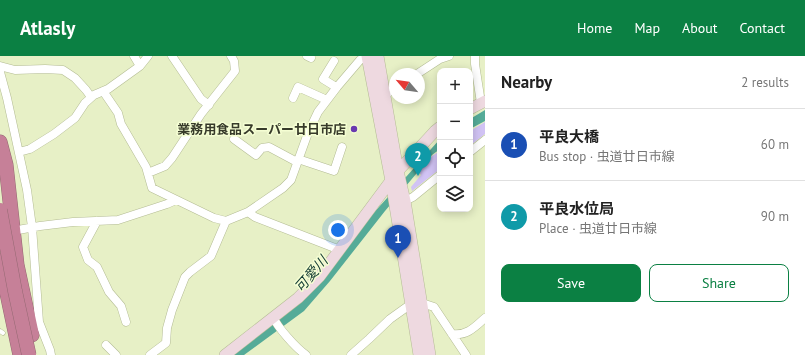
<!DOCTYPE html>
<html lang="en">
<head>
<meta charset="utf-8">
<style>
	:root { --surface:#fff; --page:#f2f2f2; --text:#222; --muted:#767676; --line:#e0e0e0; --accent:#0b8043 }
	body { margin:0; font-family:"PT Sans","Noto Sans JP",sans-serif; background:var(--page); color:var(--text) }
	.controls { position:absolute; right:12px; top:12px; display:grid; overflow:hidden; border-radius:8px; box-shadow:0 2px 10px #0003 }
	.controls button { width:36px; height:36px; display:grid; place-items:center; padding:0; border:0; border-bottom:1px solid var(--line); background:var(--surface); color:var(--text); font:20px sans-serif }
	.compass { position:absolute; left:389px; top:12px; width:36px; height:36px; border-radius:50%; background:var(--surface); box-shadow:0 2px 10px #0003; rotate:299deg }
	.you { position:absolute; left:338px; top:174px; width:14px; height:14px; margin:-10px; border:3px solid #fff; border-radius:50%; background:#1a73e8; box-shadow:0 0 0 6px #1a73e833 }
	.badge { display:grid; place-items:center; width:26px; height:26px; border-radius:50%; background:var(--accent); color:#fff; font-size:13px; font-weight:700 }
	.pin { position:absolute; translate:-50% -33px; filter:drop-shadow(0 1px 2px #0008) }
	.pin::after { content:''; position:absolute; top:21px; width:14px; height:12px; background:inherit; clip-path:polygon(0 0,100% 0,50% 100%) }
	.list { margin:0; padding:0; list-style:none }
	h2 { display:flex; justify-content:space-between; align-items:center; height:52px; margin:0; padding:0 16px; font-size:17px }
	h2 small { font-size:13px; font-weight:400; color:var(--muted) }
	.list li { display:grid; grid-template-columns:26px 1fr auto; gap:12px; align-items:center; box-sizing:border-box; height:72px; padding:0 16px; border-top:1px solid var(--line) }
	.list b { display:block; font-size:15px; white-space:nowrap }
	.list p { margin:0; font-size:13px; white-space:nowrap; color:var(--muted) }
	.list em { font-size:13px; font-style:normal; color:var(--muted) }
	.actions { display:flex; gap:8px; padding:12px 16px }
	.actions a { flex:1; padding:9px 0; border:1px solid var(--accent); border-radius:8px; text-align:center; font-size:14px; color:var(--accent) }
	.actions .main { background:var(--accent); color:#fff }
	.icon { flex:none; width:22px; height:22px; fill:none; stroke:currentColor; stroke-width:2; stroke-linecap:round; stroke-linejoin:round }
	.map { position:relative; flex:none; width:485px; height:299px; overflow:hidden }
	header { display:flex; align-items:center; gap:24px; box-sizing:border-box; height:56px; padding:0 20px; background:var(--accent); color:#fff }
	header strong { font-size:19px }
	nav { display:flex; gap:22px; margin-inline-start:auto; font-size:14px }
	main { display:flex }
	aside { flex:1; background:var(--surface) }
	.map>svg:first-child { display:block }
	.green { fill:#d1c3f4 }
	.water { fill:#55ab98 }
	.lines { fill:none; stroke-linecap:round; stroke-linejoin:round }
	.lane-casing { stroke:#b4bc94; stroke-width:5 }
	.street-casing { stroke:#b4bc94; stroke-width:9 }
	.secondary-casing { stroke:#b4bc94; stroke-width:12 }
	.highway-casing { stroke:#946872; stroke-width:15 }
	.lane { stroke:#fff; stroke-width:4 }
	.street { stroke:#fff; stroke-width:8 }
	.secondary { stroke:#eed9e0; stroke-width:11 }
	.highway { stroke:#c68098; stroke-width:14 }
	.highway-bridge-casing { stroke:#946872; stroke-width:15; stroke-linecap:butt }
	.highway-bridge { stroke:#c68098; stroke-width:14 }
	.poi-dot { fill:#6939b0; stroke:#f5fed3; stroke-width:1.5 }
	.labels { text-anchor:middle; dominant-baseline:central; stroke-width:3; stroke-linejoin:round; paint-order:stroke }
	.poi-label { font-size:13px; font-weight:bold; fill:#373a2a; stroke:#f5fed3; text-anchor:end }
	.water-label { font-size:14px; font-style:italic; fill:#123a32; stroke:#f5fed3 }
</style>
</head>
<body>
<header>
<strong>Atlasly</strong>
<nav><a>Home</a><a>Map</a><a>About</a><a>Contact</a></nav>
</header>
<main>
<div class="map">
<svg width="485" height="299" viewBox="0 0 485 299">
	<rect width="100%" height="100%" fill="#e7f0c6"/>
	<!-- green -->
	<path class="green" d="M485,66V78L470,90V75Z
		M440,95V113L412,135L411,131L421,119L419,116L432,100Z"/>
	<!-- water -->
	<path class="water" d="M485,54V65L470,73V63Z
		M440,83V93L432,99L411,124L385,155L330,225L304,255L244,299H234L237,295L269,271L369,162L397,131Z"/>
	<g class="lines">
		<defs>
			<path id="lane" d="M0,275L3,277"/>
			<path id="street" d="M134,0L140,10
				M172,0L201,43L209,49
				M307,0L311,2
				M475,0V8L481,47
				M334,5L323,23L336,31
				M0,10L15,14L45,13L63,14L75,22L86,34L91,41
				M0,16L7,42L27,134L32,171L39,266L50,294L51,299
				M417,18L440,3L449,0
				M103,35L118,57L121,68L146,111L152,132L214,162L226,165L248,156L283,132L291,124L308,77L318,56L337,31L360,4L367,0
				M385,39L395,32
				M293,42L298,31L327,44
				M234,83L256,99L262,92L269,91L297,106
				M19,96L30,93L54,78L75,62L85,47L94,39L108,33L140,10L148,0
				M470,96L485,84
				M298,103L334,115L342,91
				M148,117L165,110L172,102L201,58L235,15L234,5L231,0
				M405,145L413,141L440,119
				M248,156L255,161L340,194
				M97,165L83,191L88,204L97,211L109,236L121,250L126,266
				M18,174L40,170L73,166L118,164L167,148L176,144
				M273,261C278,272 296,292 306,299
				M452,278C467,280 475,271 485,262
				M106,289L116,299
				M150,299L166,287L167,272L172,254L185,221L190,216L211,200L226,165
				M351,299L369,283L390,263L411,248L422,247L434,251L466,299"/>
			<path id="secondary" d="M367,0L391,125L419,299
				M378,0L398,115L405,145L430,299
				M470,53L485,45
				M225,299L298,242L320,220L398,115L435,75L440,71"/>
			<path id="highway" d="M0,86L6,109L17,209L32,279
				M0,204L20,299"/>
		</defs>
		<!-- lane casing -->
		<use href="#lane" class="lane-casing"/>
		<!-- street casing -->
		<use href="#street" class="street-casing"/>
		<!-- secondary casing -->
		<use href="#secondary" class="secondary-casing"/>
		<!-- highway casing -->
		<use href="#highway" class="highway-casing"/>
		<!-- lane -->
		<use href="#lane" class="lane"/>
		<!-- street -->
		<use href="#street" class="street"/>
		<!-- secondary -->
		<use href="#secondary" class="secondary"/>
		<!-- highway -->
		<use href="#highway" class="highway"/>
		<defs>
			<path id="highway-bridge" d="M0,154L15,235L29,299"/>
		</defs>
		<!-- highway-bridge casing -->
		<use href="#highway-bridge" class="highway-bridge-casing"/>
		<!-- highway-bridge -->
		<use href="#highway-bridge" class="highway-bridge"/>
	</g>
	<!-- markers -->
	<circle class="poi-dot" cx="354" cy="73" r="4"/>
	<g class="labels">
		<!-- poi labels -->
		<g class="poi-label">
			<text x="346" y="73">業務用食品スーパー廿日市店</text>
		</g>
		<!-- water labels -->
		<g class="water-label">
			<text transform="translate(311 218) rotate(-49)">可愛川</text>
		</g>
	</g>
</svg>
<div class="controls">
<button>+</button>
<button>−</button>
<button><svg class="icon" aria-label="locate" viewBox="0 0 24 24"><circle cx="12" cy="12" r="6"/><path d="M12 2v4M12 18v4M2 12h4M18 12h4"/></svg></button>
<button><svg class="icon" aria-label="layers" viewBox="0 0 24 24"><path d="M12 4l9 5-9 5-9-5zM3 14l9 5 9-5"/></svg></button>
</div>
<svg class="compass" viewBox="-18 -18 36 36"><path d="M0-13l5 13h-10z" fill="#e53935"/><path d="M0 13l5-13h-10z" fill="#767676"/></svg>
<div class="you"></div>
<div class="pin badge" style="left:398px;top:202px;background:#1a4fb4">1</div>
<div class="pin badge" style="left:418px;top:120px;background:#0f9aa8">2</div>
</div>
<aside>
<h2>Nearby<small>2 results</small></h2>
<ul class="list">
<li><span class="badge" style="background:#1a4fb4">1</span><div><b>平良大橋</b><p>Bus stop · 虫道廿日市線</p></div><em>60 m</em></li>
<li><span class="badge" style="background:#0f9aa8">2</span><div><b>平良水位局</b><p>Place · 虫道廿日市線</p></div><em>90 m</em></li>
</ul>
<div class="actions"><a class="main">Save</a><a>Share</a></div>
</aside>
</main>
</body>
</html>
